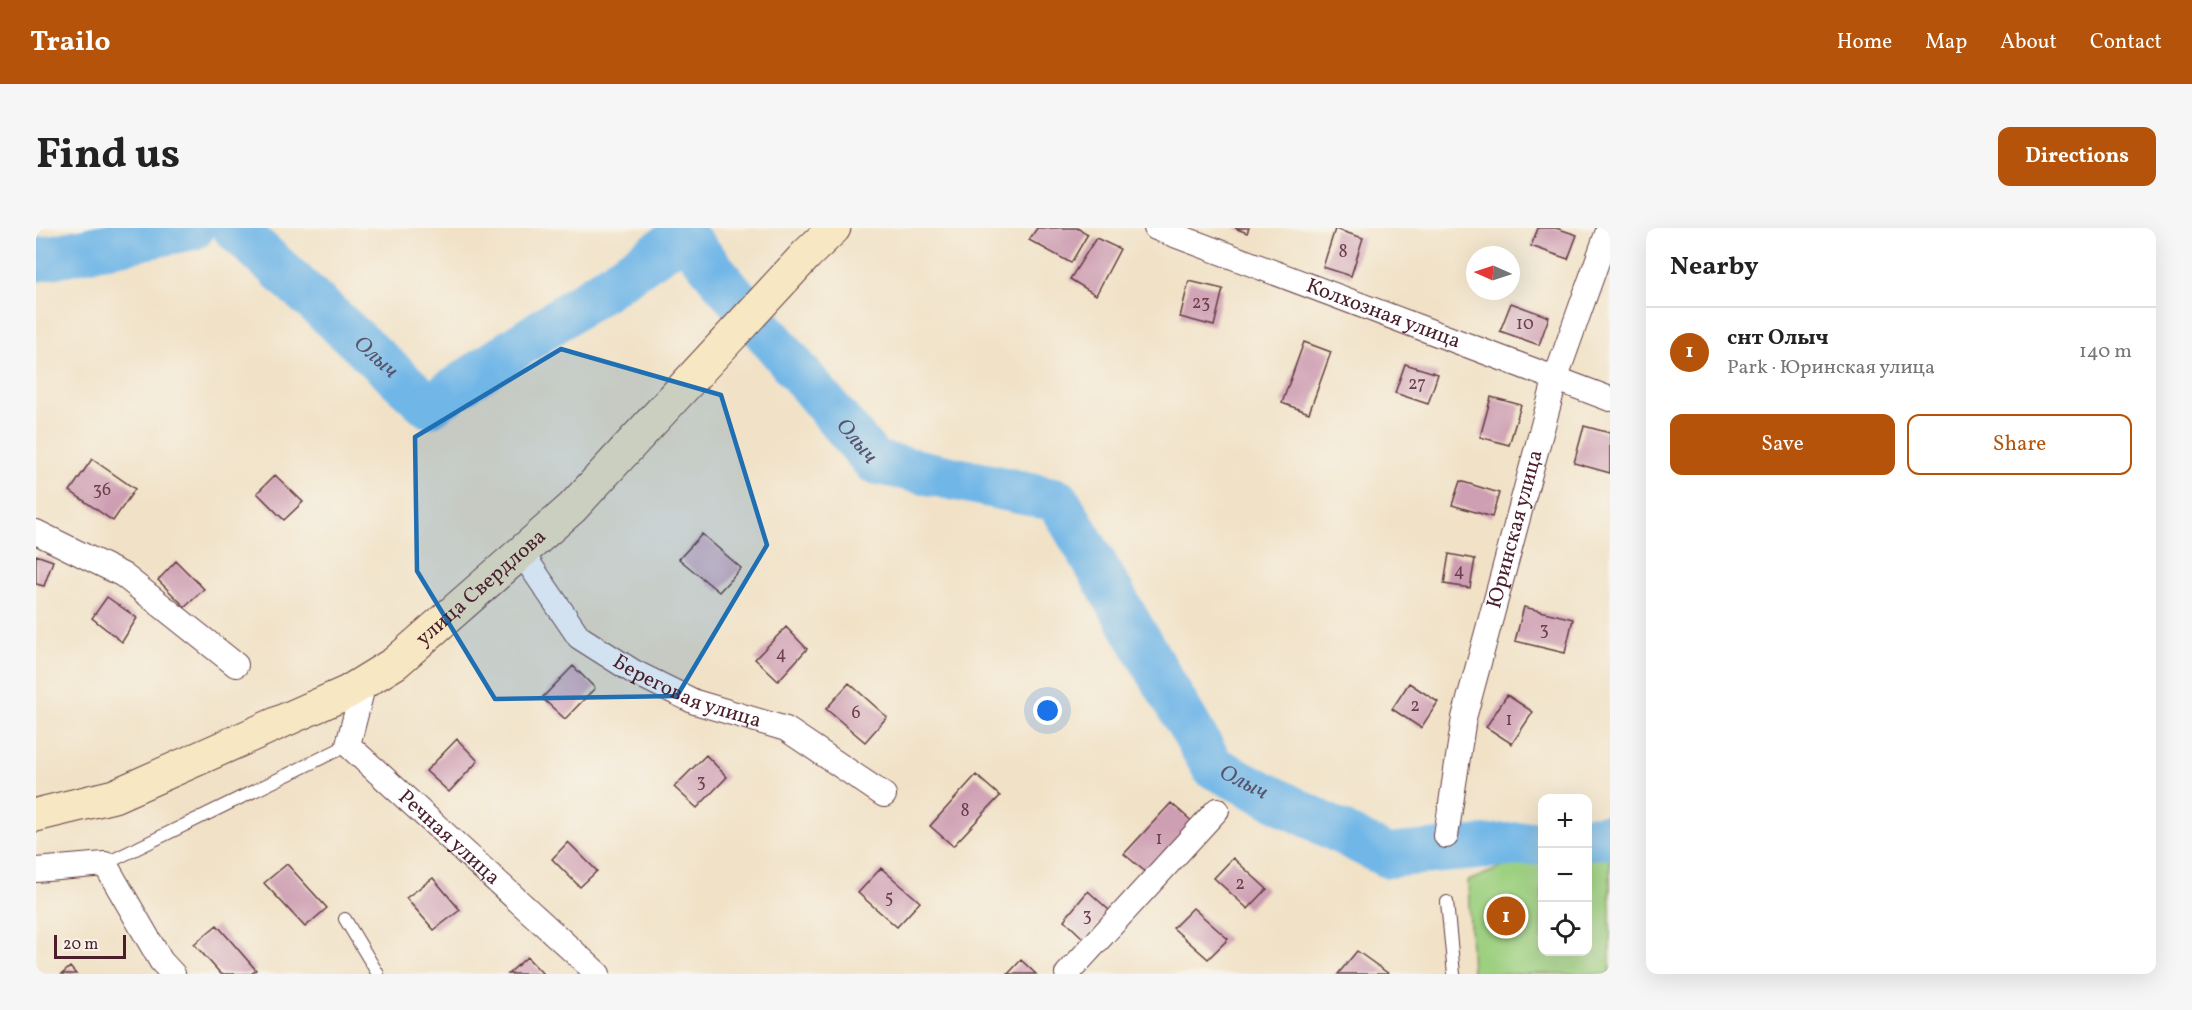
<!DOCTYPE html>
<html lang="en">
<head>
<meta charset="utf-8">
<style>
	:root { --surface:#fff; --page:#f6f6f6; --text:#222; --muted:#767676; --line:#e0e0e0; --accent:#b45309 }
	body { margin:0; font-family:Vollkorn,serif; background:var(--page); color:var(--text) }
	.controls { position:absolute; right:18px; bottom:18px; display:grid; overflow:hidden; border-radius:12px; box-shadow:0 6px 24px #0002 }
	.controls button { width:54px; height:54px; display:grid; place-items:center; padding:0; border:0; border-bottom:2px solid var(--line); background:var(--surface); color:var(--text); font:30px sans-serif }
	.compass { position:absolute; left:1430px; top:18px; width:54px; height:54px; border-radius:50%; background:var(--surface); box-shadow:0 6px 24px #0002; rotate:273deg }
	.scale { position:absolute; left:18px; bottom:15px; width:72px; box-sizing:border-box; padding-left:6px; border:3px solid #4a1f2b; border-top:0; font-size:16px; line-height:21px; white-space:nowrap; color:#4a1f2b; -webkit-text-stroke:4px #f7f3e8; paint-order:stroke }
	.you { position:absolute; left:1012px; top:483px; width:21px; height:21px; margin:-15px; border:4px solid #fff; border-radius:50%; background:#1a73e8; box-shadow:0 0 0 9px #1a73e833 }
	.badge { display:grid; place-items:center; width:39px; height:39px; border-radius:50%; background:var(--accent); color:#fff; font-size:20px; font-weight:700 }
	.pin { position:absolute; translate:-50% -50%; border:3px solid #fff; box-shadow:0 2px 6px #0006 }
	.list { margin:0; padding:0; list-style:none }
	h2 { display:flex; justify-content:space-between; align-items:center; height:78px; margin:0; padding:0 24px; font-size:26px }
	h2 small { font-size:20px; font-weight:400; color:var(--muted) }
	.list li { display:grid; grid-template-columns:39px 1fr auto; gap:18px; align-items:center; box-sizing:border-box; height:90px; padding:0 24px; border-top:2px solid var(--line) }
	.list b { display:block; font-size:22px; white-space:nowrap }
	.list p { margin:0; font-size:20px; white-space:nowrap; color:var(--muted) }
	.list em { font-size:20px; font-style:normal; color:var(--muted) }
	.actions { display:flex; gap:12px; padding:18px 24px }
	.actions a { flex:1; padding:14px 0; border:2px solid var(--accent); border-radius:12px; text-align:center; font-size:21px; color:var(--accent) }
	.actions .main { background:var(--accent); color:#fff }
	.icon { flex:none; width:33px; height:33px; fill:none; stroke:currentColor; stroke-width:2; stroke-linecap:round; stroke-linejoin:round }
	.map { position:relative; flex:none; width:1574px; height:746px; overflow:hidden; border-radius:12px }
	header { display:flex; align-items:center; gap:36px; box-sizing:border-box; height:84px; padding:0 30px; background:var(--accent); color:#fff }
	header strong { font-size:28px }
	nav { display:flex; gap:33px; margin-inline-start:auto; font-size:21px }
	.intro { display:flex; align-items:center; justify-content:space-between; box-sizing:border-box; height:144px; padding:0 36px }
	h1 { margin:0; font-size:42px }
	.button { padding:15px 27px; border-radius:12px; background:var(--accent); color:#fff; font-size:21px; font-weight:700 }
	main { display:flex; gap:36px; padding:0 36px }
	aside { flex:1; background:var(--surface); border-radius:12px; box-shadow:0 6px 24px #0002 }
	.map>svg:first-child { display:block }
	.garden { fill:#9dd080; stroke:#747856; stroke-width:1.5 }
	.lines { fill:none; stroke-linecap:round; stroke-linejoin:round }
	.river { stroke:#70b6e7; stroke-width:44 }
	.building { fill:#ce9eb2 }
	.lane-casing { stroke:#633c42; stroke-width:14 }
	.street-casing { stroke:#633c42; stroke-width:26 }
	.secondary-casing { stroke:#633c42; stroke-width:35 }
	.lane { stroke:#fff; stroke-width:12 }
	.street { stroke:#fff; stroke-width:24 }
	.secondary { stroke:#f7e8c3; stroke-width:33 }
	.marked { fill:#1f6fb2; fill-opacity:0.2; stroke:#1f6fb2; stroke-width:4.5; stroke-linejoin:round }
	.labels { text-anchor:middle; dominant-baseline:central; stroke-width:5; stroke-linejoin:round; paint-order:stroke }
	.number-label { font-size:18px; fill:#6b3f4d }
	.street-label { font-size:21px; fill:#4a1f2b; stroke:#f7f3e8 }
	.water-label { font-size:22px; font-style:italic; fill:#57546d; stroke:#f7f3e8 }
</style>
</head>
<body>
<header>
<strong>Trailo</strong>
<nav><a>Home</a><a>Map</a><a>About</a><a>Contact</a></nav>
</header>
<div class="intro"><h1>Find us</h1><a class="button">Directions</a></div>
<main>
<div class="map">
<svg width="1574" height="746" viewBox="0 0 1574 746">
	<rect width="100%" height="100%" fill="#f7f3e8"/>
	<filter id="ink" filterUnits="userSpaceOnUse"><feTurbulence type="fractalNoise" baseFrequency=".0167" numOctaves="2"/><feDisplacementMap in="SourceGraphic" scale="12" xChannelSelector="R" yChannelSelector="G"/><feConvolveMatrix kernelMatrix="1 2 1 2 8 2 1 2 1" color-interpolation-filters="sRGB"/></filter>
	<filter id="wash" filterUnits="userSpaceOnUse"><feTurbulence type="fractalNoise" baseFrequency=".008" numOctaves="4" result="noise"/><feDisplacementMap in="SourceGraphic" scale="24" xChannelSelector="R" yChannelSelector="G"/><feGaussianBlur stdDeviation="1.35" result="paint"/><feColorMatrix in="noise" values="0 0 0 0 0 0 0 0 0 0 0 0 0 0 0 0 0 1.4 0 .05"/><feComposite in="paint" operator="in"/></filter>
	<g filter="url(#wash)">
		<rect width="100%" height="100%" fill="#f1e2c7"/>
		<!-- garden -->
		<path class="garden" d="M1552,619L1574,625V746H1436L1432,653L1506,623V724H1552Z"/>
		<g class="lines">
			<!-- river -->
			<g class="river">
				<path id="s1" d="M198,0L393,178L648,7L838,234L1022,272L1177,539L1351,628L1506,614"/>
				<path d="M0,32L157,0"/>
				<path d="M1552,610L1574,608"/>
			</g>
		</g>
		<g id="blocks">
			<!-- building -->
			<path class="building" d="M1001,0H1041L1052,6L1035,35L993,12Z
				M1199,0H1213L1211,5Z
				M1502,0H1520L1541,7L1532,31L1495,18Z
				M1299,1L1327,10L1315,48L1287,39Z
				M1060,10L1084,21L1060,67L1034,51Z
				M1153,53L1187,61L1178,98L1144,89Z
				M1475,75L1513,89L1503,117L1464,103Z
				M1268,114L1295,124L1273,185L1246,175Z
				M1369,136L1402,146L1392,176L1359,165Z
				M1455,169L1485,177L1473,217L1444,209Z
				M1548,198L1574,205V245L1538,235Z
				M56,231L99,261L77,293L34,263Z
				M239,247L267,274L248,292L221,265Z
				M1424,253L1463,265L1456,289L1416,277Z
				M666,306L705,340L683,364L643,331Z
				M1413,326L1439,331L1434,360L1408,356Z
				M0,327L17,333L8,358L0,356Z
				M140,333L168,361L149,379L122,352Z
				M71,369L101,390L86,414L56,390Z
				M1488,379L1537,391L1529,425L1479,413Z
				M750,399L771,421L742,453L719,431Z
				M537,438L559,460L529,491L506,470Z
				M813,455L851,489L829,514L790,481Z
				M1373,455L1402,474L1385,500L1356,481Z
				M1471,467L1497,484L1476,516L1450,499Z
				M421,511L442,533L413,564L390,543Z
				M670,527L691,549L661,580L638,559Z
				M940,547L964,568L917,618L894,598Z
				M1135,575L1159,596L1112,646L1088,626Z
				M532,614L561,643L544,659L516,631Z
				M1197,630L1231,661L1212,681L1178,650Z
				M251,636L291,680L269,699L228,655Z
				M845,640L884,674L861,699L822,665Z
				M397,650L424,682L398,702L370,670Z
				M1052,663L1074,683L1049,712L1028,692Z
				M1157,680L1192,711L1172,731L1137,700Z
				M181,697L220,742L215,746H185L158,716Z
				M1321,723L1353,746H1302Z
				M491,729L507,746H472Z
				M985,732L1000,746H972Z
				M34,739L40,746H26Z"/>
		</g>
	</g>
	<g filter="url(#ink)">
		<use href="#blocks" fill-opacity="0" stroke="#633c42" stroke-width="1.5"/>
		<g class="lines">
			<defs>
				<path id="lane" d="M69,636L312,517
					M1411,674L1418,746
					M309,691L342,746"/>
				<g id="street">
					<path id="s2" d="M1120,0L1574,171"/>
					<path d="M0,304L87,347L200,437"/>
					<path id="s3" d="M485,324L543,409L598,444L659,474L750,501L848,567"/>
					<path id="s4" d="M328,455L312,517L562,746"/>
					<path id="s5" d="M1410,608L1428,490L1520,149L1573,0"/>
					<path d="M0,642L69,636L125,733L137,746"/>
					<path d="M1031,746L1181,582"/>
				</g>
				<g id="secondary">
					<path id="s6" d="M0,587L78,568L312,464L359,435L536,280L770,27L798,0"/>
				</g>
			</defs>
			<!-- lane casing -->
			<use href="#lane" class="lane-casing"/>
			<!-- street casing -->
			<use href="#street" class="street-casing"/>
			<!-- secondary casing -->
			<use href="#secondary" class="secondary-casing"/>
			<!-- lane -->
			<use href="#lane" class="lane"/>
			<!-- street -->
			<use href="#street" class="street"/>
			<!-- secondary -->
			<use href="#secondary" class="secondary"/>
		</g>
	</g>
	<!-- marked area -->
	<path class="marked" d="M525,121L685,167L731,317L641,468L459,471L381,343L379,209Z"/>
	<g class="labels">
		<!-- number labels -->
		<g class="number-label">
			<text x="1307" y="24">8</text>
			<text x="1165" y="75">23</text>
			<text x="1489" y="96">10</text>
			<text x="1381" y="156">27</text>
			<text x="66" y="262">36</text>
			<text x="1423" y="343">4</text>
			<text x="1508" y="402">3</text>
			<text x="745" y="426">4</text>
			<text x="1379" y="478">2</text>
			<text x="820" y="485">6</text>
			<text x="1473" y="492">1</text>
			<text x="665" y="554">3</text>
			<text x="929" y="583">8</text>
			<text x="1123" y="611">1</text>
			<text x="1204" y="656">2</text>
			<text x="853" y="670">5</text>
			<text x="1051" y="688">3</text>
		</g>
		<!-- street labels -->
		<g class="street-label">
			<text stroke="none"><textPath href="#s2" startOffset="243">Колхозная улица</textPath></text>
			<text stroke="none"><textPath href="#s5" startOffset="315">Юринская улица</textPath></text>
			<text stroke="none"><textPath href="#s6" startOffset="506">улица Свердлова</textPath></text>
			<text stroke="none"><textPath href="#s3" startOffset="225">Береговая улица</textPath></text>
			<text stroke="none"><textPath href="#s4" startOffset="201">Речная улица</textPath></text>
		</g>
		<!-- water labels -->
		<g class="water-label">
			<text stroke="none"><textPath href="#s1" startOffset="192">Олыч</textPath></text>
			<text stroke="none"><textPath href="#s1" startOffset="840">Олыч</textPath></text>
			<text stroke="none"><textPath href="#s1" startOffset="1398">Олыч</textPath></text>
		</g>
	</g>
</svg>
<div class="controls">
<button>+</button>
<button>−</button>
<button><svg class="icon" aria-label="locate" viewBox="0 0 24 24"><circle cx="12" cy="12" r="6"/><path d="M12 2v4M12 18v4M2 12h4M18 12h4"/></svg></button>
</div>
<svg class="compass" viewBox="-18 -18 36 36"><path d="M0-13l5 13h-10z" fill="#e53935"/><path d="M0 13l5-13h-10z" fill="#767676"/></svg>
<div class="scale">20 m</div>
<div class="you"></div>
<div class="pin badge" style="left:1470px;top:688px">1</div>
</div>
<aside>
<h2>Nearby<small></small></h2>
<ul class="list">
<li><span class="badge">1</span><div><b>снт Олыч</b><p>Park · Юринская улица</p></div><em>140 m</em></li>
</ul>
<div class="actions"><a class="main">Save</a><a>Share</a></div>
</aside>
</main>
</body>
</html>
